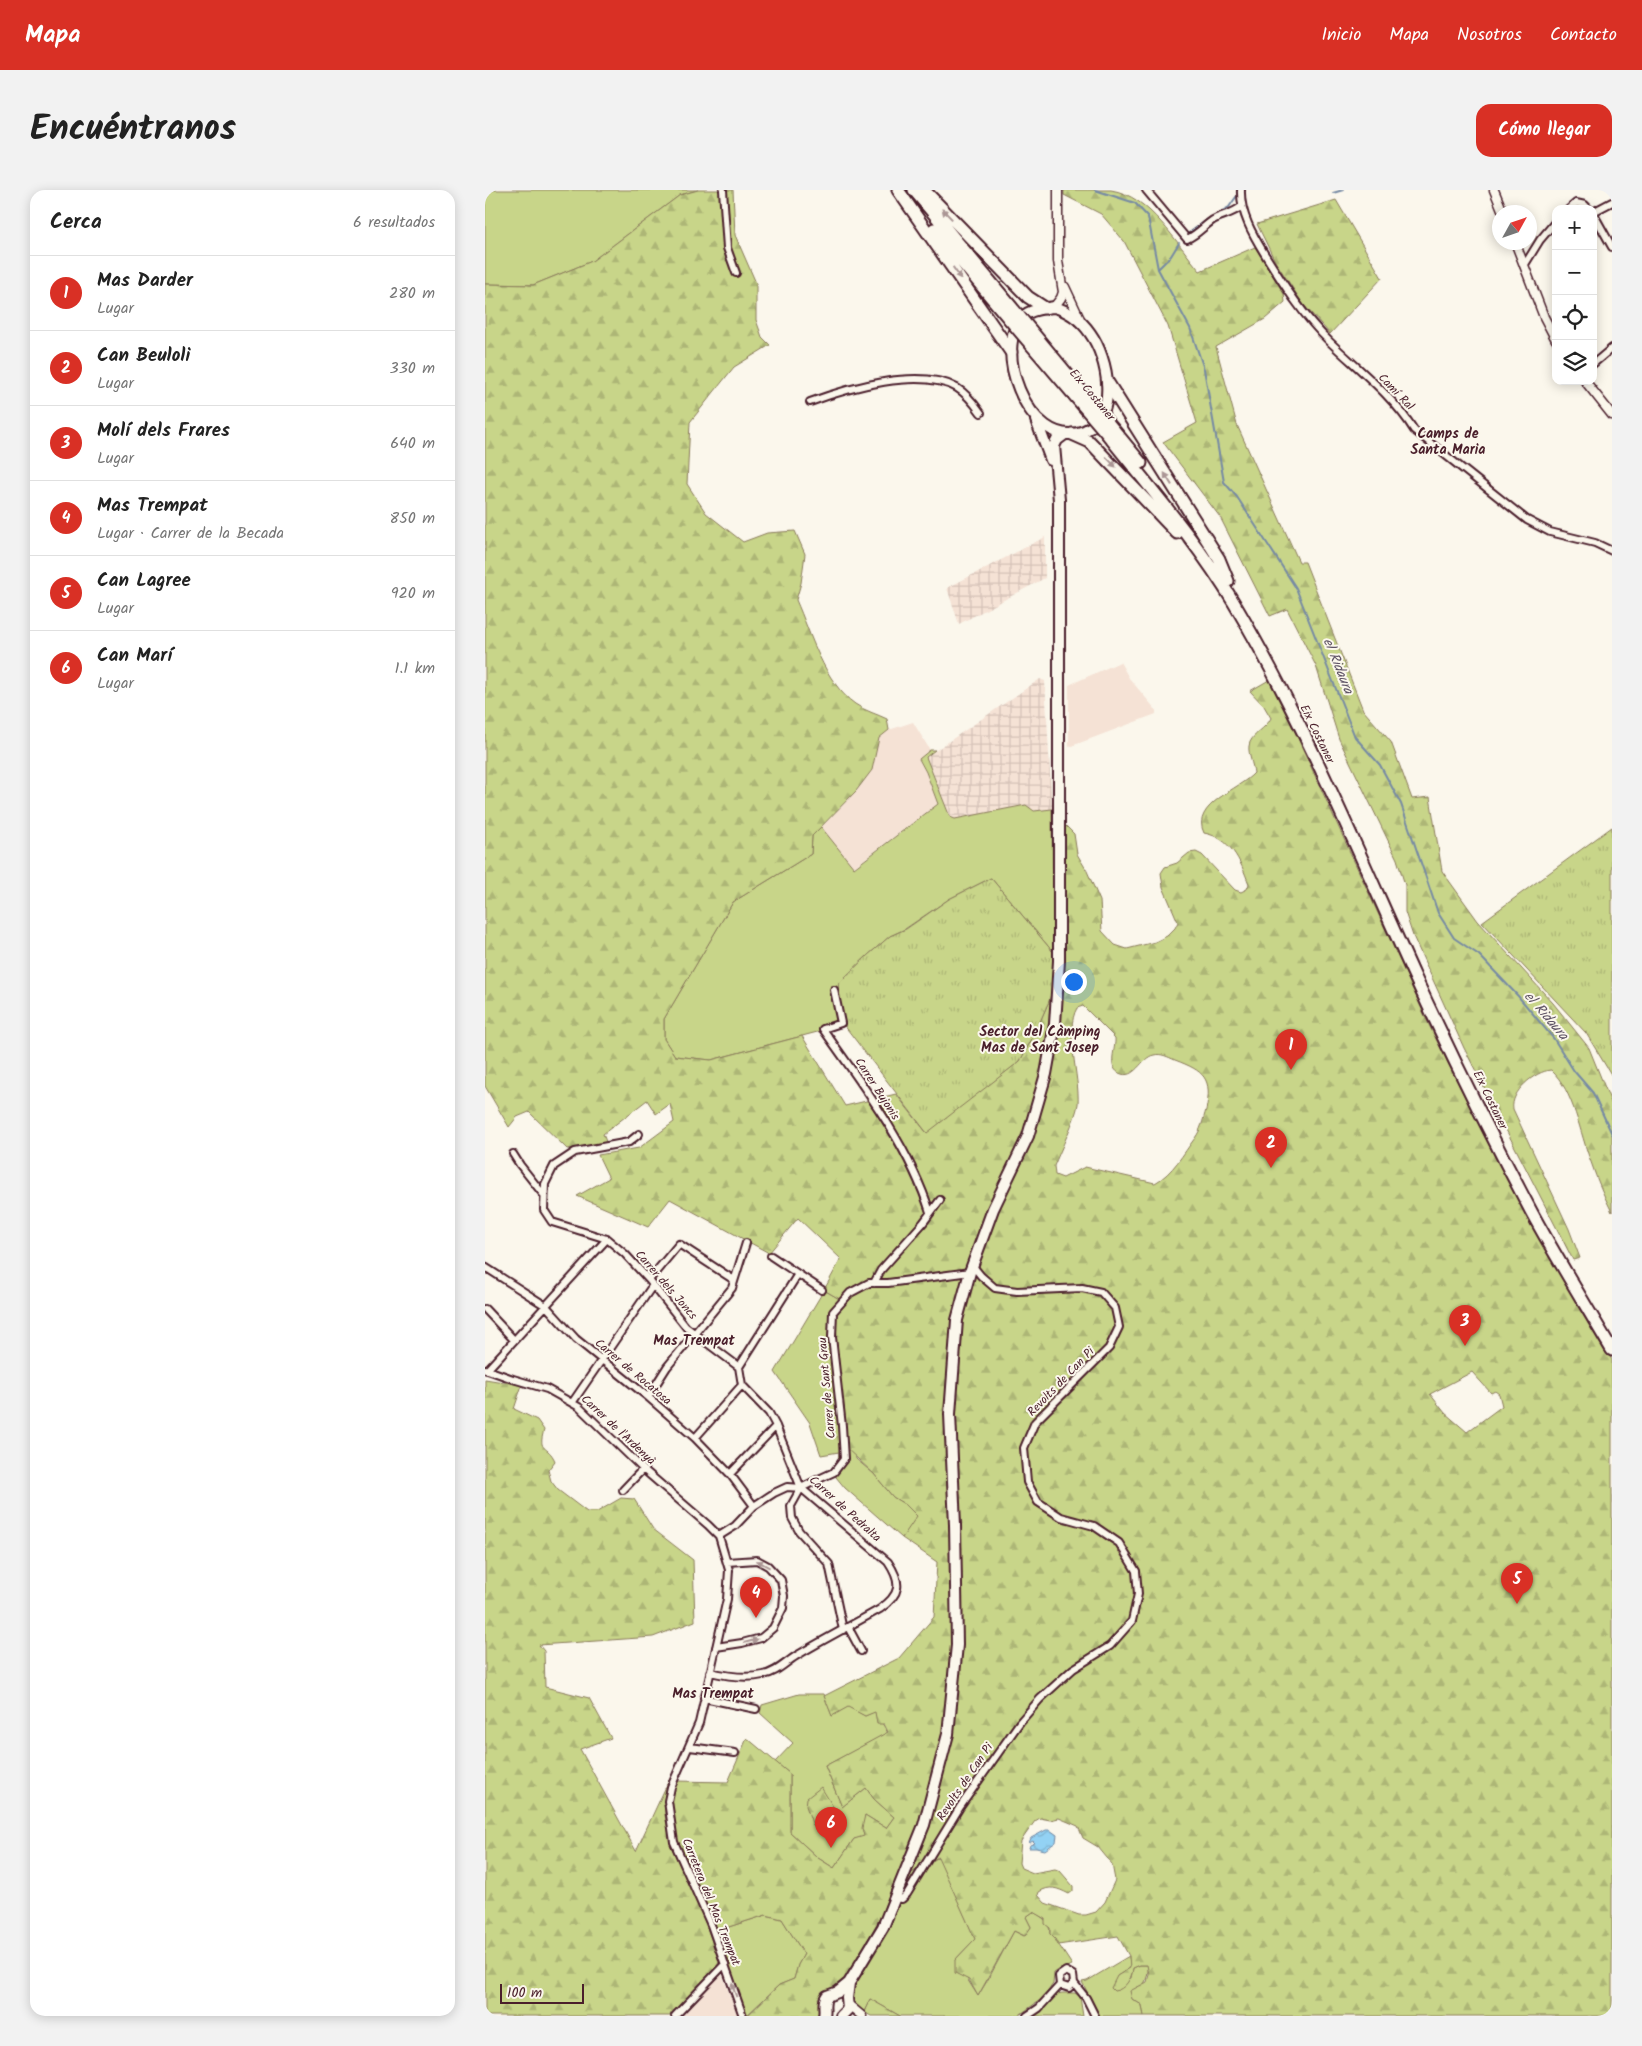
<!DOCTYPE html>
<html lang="es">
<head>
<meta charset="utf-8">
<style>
	:root { --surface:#fff; --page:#f2f2f2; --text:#222; --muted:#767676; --line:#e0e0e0; --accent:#d93025 }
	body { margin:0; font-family:Kalam,sans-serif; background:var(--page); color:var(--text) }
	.controls { position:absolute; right:15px; top:15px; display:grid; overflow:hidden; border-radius:10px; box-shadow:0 2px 12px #0003 }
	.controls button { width:45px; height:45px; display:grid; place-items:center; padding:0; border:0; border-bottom:1px solid var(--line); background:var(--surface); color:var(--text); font:25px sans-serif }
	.compass { position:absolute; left:1007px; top:15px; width:45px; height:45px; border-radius:50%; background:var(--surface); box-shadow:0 2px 12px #0003; rotate:50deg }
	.scale { position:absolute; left:15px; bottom:12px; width:84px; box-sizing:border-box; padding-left:5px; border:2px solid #4a1f2b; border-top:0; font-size:14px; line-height:18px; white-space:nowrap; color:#4a1f2b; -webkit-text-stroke:4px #fbf7ec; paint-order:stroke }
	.you { position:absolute; left:588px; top:791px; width:18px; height:18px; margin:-12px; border:4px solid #fff; border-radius:50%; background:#1a73e8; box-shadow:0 0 0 8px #1a73e833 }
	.badge { display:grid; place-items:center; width:32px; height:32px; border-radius:50%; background:var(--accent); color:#fff; font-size:16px; font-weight:700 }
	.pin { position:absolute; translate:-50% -41px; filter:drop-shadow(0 1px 2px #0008) }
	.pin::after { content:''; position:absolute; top:26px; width:18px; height:15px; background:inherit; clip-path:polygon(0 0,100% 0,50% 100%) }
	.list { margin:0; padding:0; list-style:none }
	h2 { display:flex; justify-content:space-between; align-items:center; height:65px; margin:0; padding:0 20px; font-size:21px }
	h2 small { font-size:16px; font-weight:400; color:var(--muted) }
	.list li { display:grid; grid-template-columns:32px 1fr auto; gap:15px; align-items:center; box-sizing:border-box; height:75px; padding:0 20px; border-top:1px solid var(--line) }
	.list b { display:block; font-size:19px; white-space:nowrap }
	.list p { margin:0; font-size:16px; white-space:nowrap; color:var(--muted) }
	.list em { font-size:16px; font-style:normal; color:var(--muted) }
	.icon { flex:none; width:28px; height:28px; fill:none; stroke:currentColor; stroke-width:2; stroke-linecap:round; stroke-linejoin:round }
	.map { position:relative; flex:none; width:1127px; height:1826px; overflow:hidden; border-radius:15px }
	header { display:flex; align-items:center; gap:30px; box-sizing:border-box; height:70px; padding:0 25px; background:var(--accent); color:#fff }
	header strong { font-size:24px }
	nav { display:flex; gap:28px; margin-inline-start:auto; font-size:18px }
	.intro { display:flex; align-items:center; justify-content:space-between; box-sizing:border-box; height:120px; padding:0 30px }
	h1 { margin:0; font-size:35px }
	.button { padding:12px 22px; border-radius:15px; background:var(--accent); color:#fff; font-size:18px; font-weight:700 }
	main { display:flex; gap:30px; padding:0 30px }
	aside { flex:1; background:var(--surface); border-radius:15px; box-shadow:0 2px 12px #0003 }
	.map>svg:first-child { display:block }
	.built { fill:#f5e2d5 }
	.industrial { fill:url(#industrial-grid) }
	.grass { fill:#c8d589; stroke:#897a5a }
	.forest { fill:url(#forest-firs); stroke:#897a5a; fill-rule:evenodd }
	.park { fill:url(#park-tufts); stroke:#897a5a }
	.water { fill:url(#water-waves); stroke:#768aa4 }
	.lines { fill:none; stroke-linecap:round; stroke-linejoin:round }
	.stream { stroke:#768aa4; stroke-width:2 }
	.minor-casing { stroke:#4a1f2b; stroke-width:10 }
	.tertiary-casing { stroke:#4a1f2b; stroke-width:11 }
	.primary-casing { stroke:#4a1f2b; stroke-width:14 }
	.motorway-casing { stroke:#4a1f2b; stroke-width:15 }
	.minor { stroke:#fbf7ec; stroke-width:6 }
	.tertiary { stroke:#fbf7ec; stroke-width:8 }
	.primary { stroke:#fbf7ec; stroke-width:10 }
	.motorway { stroke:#fbf7ec; stroke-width:11 }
	.motorway-bridge-casing { stroke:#4a1f2b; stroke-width:15; stroke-linecap:butt }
	.motorway-bridge { stroke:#fbf7ec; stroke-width:11 }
	.oneway { fill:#ab9695 }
	.labels { text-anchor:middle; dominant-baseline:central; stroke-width:4; stroke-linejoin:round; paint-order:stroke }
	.street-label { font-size:12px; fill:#4a1f2b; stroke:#fbf7ec }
	.neighbourhood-label { font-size:14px; font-weight:bold; fill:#4a1f2b; stroke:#fbf7ec }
	.water-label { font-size:14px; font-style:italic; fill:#605567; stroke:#fbf7ec }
</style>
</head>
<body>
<header>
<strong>Mapa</strong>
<nav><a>Inicio</a><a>Mapa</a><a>Nosotros</a><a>Contacto</a></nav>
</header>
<div class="intro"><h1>Encuéntranos</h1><a class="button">Cómo llegar</a></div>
<main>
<aside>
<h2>Cerca<small>6 resultados</small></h2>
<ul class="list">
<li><span class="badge">1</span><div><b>Mas Darder</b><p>Lugar</p></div><em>280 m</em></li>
<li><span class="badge">2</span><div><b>Can Beuloli</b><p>Lugar</p></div><em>330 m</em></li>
<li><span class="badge">3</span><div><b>Molí dels Frares</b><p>Lugar</p></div><em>640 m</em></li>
<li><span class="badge">4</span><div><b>Mas Trempat</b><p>Lugar · Carrer de la Becada</p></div><em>850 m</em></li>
<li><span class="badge">5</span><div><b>Can Lagree</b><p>Lugar</p></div><em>920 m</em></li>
<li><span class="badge">6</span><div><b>Can Marí</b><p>Lugar</p></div><em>1.1 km</em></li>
</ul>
</aside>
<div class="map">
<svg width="1127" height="1826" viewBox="0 0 1127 1826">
	<defs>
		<pattern id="industrial-grid" width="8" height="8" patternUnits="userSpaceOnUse" patternTransform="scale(1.25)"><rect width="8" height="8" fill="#f5e2d5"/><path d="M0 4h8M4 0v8" fill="none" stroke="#d4c1b7"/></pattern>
		<pattern id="forest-firs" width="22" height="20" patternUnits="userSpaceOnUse" patternTransform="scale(1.25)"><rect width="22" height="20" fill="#c8d589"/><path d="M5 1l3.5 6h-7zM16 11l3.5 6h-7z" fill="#adb676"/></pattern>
		<pattern id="park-tufts" width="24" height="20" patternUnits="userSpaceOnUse" patternTransform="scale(1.25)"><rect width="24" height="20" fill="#c8d589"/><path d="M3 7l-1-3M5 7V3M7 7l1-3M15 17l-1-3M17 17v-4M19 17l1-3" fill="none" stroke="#adb676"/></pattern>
		<pattern id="water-waves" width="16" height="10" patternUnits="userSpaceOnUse" patternTransform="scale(1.25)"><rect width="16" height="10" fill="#93d2f4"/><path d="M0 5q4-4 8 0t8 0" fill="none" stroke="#80b4d1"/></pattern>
	</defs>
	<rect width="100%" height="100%" fill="#fbf7ec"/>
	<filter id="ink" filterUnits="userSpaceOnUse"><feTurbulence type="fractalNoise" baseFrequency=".02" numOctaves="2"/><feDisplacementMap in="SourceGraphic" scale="10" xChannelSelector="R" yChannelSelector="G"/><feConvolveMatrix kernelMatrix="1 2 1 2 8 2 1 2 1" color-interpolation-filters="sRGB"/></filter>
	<g filter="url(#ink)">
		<!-- built -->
		<path class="built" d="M635,472L644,488L671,520V524L584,557V495Z
			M428,532L445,560L434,570L441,582L453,614L368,678L336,637L371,601L387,580L394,548L404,540Z
			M236,1782L253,1826H195Z"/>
		<!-- industrial -->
		<path class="industrial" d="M560,347V388L474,434L462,398Z
			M555,489L560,491L567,619L470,629L465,627L441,567Z"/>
		<!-- grass -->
		<path class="grass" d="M0,0H213L195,5L107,71L48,95L0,94Z
			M445,560H450L441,567L465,627L470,629L541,615L549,621L567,619L568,762L506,688L464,709L420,739L405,746L382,766L354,793L353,805L359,835L226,870L190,866L179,849V829L248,712L326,664L327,646L336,637L369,678L453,614L441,582L434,569Z
			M339,1100L358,1111L371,1269L389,1284L408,1307L421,1315L433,1327L417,1348L360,1298L351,1287L354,1262L336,1265L325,1233L290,1182Z
			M314,1504H339L347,1526L363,1516L380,1526L390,1521L403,1543L340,1576L357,1617L381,1598L389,1609L409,1627L401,1638L380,1625V1647L369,1649L349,1678L333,1668L305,1642V1584L290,1572L308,1553L275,1523L277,1515Z
			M454,1667L490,1749L470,1770L493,1806L505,1786L529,1741L539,1746L546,1737L541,1727L548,1722C558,1727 565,1732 565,1744L570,1749L587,1775L575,1779L569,1783L568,1794L563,1801L555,1810L533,1826H415L385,1809L379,1822C370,1814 364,1809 369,1797L402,1740L423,1685Z
			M281,1725L297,1729L319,1764L313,1775L309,1789L294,1795L261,1826L231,1741Z
			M644,1766L645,1778L632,1786L641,1792L646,1788L648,1778L655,1775H663C664,1791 657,1798 647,1809L657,1815L659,1826H615L597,1792L602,1791Z
			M577,1803H590L595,1807L598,1826H550L572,1804Z"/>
		<!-- forest -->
		<path class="forest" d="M213,0H248L250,45L271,93V130L277,147L285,155L249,177L205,232L202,294L221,323L258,352L282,343L310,341L320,364L316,393L311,410C326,444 339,492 370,514C380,521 392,524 402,529L404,540L394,548L387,580L371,601L327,646L326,664L248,712L179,829V849L190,866L226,870L317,846L360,916L411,904L441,942L535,871L551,841L564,811L567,801L568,762V632L580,635L589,644L592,664L602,681L615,711L617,741L630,755L642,759L670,752L682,746L690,738L693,732L678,697L676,683L680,677L692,673L704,663L711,662L717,665L750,700L756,702L762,699L764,694C755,670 746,648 719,643C705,615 755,599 769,583C768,574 763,564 764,556C765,545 782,538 786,528L779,516L765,501L784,490L811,544L945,837L1012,971L1049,1039L1127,1170V1826H659L657,1815L647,1809L645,1801L662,1792L664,1784L662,1775H655L648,1778C647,1788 640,1800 629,1801L626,1798L632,1786L645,1778L644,1766L633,1746L573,1755L570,1749L565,1744V1738L560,1734V1729L548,1722L541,1727L546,1737L540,1746L529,1741L493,1806L484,1790L470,1783V1770L490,1749L453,1667L408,1694L396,1726L356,1798L343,1800L334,1811L336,1826H262L294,1795L309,1789L313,1775L319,1764L297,1729L281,1725L231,1741L189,1649L184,1613L191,1591L243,1592L262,1548L305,1584V1642L333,1668L349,1678L369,1649L379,1646L377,1638L380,1625L401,1638L409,1627L389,1609L381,1598L357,1617L340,1576L403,1542L399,1534H392L390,1522L380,1526L363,1517L347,1526L339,1506L414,1468L449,1427L452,1372L417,1348L432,1326L421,1315L408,1307L389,1284L360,1257L350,1136L352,1123L358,1111L339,1100L356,1069L313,1028L284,1063L185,1009L163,1037L92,1006L124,988L113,965L154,958L189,932L185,914L171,924L162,910L118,944L122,954L82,959L44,922L32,927L24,937L0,896V94L48,95L107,71L195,5ZM598,816L630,848C631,859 622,876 634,883C650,891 656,867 669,865C676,863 683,867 690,870C719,881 728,888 721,920C718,930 716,940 710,948C698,964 688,983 670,993L600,977L578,988L570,985L569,976C575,961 591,928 593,914C595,887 579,840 592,818ZM987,1182L1006,1203L1010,1201L1014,1204L1017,1216L982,1242L960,1223L945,1204ZM555,1628L565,1630L574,1628L593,1636L598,1648L613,1657L627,1674L630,1690L620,1712L611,1722L601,1725H594L560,1713L553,1705L554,1702C565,1695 572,1698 584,1704L588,1701V1696L575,1681L570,1679L548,1683L536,1678L534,1673L536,1651L550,1631Z
			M579,0C594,0 611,0 626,0C665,6 691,53 715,81L770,57L799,104L800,112L780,129L731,157L752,235L814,372H820L878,520L906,552L927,609L945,607L957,681L993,731L1068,813L1104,858L1127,915V1022C1119,1006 1112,990 1106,972C1095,944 1089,901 1066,880C1050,881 1025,902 1028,919L1084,1039L1095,1068L1088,1070L979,858L928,746L920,722V695L912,669L854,549L831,476L802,419L785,426L735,327L678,252L712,233L683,136L639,51L616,24L579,5Z
			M851,10L897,88L845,144L818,114L790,71L772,34Z
			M0,1189L37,1195L29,1219L52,1230L59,1240C52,1263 63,1254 70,1271L63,1280L66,1291L73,1300L102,1322H112L136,1308L149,1309L168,1339L208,1370L210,1431L168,1447L54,1455L59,1461L60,1497L104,1508L126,1548L95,1559L151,1661L184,1590L179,1609L180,1625L186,1656L216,1721L234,1771L232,1778L227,1784L188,1826H0Z
			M336,1597L352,1623L349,1629L342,1632L335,1638L328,1636L321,1616L322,1608Z
			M385,1809L415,1826H386L379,1822Z"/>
		<!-- park -->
		<path class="park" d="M1127,637V886L1101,843L997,732Z
			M506,688L568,762L567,801L564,811L551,841L535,871L442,943L359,835L353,805L354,793L382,766L405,746L421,739L464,709Z"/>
		<!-- water -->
		<path class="water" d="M561,1640H565L572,1645L571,1652L560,1660L551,1658H544L545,1655L550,1653L548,1651L544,1653L546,1648Z"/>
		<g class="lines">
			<!-- stream -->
			<path class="stream" d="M610,0L650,13L663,27L673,79L705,138L719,179L739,292L752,307L811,398L870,547L895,575L916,614L953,723L969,748L994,765L1033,806L1069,849L1089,881L1108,903L1127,944
				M848,3L858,0
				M704,43L723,29L744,17L751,7
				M674,78L686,66L694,53"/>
			<defs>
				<path id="minor" d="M238,0L242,58L251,83
					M661,0L702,49C712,45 719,36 728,30C738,24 746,25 757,16
					M756,0C755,23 768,45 779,63C799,95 818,126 845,152C874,180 908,206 929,240L1042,330L1065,342L1110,353L1127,361
					M1084,19L1091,13L1100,15L1104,19
					M1108,22L1127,12
					M1108,23L1127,57
					M1039,76L1055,50L1071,31
					M1108,174L1127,158
					M325,212C363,198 435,177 472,198C482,204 489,213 496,223
					M349,800L356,833L338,839C377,894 424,956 445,1022
					M154,944L144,952L90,962L69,976L60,994L59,1020L67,1032L122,1049L140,1064L164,1090L201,1137L254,1177L257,1195
					M28,964L35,975L58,1004
					M286,1066L337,1100
					M0,1077L61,1116L91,1149L163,1207L210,1248L245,1284L269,1316
					M164,1090L194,1054L249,1090
					M389,1093L396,1080L438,1033L455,1010
					M0,1119L29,1150
					M254,1177L313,1084
					M0,1179L28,1189L62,1199L94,1217L158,1279L223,1335L234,1346L244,1380L242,1409L214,1533L186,1597L183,1611L189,1652L226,1735L258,1826
					M2,1180L122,1049
					M163,1207L182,1177L247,1098L261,1053
					M87,1213L168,1095
					M210,1248L257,1195
					M245,1284L291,1236
					M316,1298L306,1316L307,1328L314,1341L344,1374L358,1440
					M138,1300L158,1279
					M234,1346L250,1336L269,1316L289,1303L302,1297L316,1298L336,1288L349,1282L359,1269L357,1236L347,1147L348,1122L365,1103L384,1093H403L485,1082
					M363,1437L376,1461
					M231,1457L257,1453L276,1448L288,1438L298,1418L299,1406L296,1390L283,1376L272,1370L242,1372
					M225,1482C242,1486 261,1489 278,1485C291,1483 300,1473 311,1466C339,1449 367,1435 395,1419C416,1404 417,1393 403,1372L316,1298L291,1236L284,1223L257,1195
					M219,1508L271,1519
					M205,1557L250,1563
					M409,1708L417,1709L422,1704L475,1617L535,1532L555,1509L588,1479L625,1456L647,1431L653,1404L651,1381L634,1353L609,1336L576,1327L553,1312L542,1292L539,1258L550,1232L624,1158L634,1137L630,1118L616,1102L597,1098L532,1101L510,1098L496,1086L488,1076
					M589,1793L601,1808L610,1826
					M575,1795L574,1786L581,1781L588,1785L589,1793
					M575,1795L584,1798L589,1793
					M190,1826L240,1774
					M542,1826L554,1818L575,1795"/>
				<path id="tertiary" d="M1009,0L1018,22
					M1030,52L1059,127L1071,150
					M580,97L595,129
					M569,117L576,108L578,102L573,71V0
					M1100,191L1127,225
					M364,1815L377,1826"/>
				<path id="primary" d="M569,117C584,121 596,130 605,143C623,168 635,226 599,241C542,264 502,147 543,123C550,119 560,118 569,117Z
					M551,230L566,270
					M339,1826C341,1819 337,1813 342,1806L353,1802L364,1793L398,1737L439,1635L463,1544L472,1455L470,1335L465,1224L472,1130L485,1082L508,1019L543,946L561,884L570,834L574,771V310L569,256L572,250L580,244
					M356,1826L363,1819L362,1808L364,1793"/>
				<path id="motorway" d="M413,0L526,162
					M429,0L534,126
					M439,0L543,107L560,118
					M449,39L525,130
					M623,193L734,369L743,391
					M628,239L656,273
					M587,244L605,252L692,343
					M623,245C666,299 713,353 749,413C819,531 873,662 930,787C967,867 1006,946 1047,1023C1072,1069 1100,1114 1127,1160"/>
			</defs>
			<!-- minor casing -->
			<use href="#minor" class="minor-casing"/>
			<!-- tertiary casing -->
			<use href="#tertiary" class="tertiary-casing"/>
			<!-- primary casing -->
			<use href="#primary" class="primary-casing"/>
			<!-- motorway casing -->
			<use href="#motorway" class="motorway-casing"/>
			<!-- minor -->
			<use href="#minor" class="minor"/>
			<!-- tertiary -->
			<use href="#tertiary" class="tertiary"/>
			<!-- primary -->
			<use href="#primary" class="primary"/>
			<!-- motorway -->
			<use href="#motorway" class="motorway"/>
			<defs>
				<path id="motorway-bridge" d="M534,126L628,239
					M525,130L623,245"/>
			</defs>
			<!-- motorway-bridge casing -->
			<use href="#motorway-bridge" class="motorway-bridge-casing"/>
			<!-- motorway-bridge -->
			<use href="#motorway-bridge" class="motorway-bridge"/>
		</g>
		<!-- one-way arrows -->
		<defs><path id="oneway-solid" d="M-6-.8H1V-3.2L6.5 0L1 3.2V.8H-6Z" transform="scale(1.25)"/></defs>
		<g class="oneway">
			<use href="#oneway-solid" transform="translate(462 24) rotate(-134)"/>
			<use href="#oneway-solid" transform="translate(472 83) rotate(55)"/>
			<use href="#oneway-solid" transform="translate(626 272) rotate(46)"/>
			<use href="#oneway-solid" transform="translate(683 289) rotate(-122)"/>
			<use href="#oneway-solid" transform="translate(278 1374) rotate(-152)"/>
			<use href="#oneway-solid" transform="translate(266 1451) rotate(-15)"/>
			<use href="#oneway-solid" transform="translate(249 1800) rotate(-109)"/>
		</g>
	</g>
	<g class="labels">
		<!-- street labels -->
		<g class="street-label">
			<text transform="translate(911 202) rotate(46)">Camí Ral</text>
			<text transform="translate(607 205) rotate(50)">Eix Costaner</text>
			<text transform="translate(832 544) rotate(64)">Eix Costaner</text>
			<text transform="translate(392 899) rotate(57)">Carrer Bujonis</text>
			<text transform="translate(1005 910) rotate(64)">Eix Costaner</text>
			<text transform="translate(181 1095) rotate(49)">Carrer dels Joncs</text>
			<text transform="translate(148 1182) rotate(40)">Carrer de Rocatosa</text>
			<text transform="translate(576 1192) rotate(-46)">Revolts de Can Pi</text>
			<text transform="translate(342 1198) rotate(-95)">Carrer de Sant Grau</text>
			<text transform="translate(133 1240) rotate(43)">Carrer de l'Ardenyà</text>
			<text transform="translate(360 1319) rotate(42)">Carrer de Pedralta</text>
			<text transform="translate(480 1592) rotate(-56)">Revolts de Can Pi</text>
			<text transform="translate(226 1712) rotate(68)">Carretera del Mas Trempat</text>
		</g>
		<!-- neighbourhood labels -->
		<g class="neighbourhood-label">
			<text x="963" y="244">Camps de<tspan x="963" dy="16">Santa Maria</tspan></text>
			<text x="555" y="842">Sector del Càmping<tspan x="555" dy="16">Mas de Sant Josep</tspan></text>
			<text x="209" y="1151">Mas Trempat</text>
			<text x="228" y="1504">Mas Trempat</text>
		</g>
		<!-- water labels -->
		<g class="water-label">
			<text transform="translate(853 476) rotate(68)">el Ridaura</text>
			<text transform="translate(1061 826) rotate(49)">el Ridaura</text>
		</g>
	</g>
</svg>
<div class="controls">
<button>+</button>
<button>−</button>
<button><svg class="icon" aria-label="locate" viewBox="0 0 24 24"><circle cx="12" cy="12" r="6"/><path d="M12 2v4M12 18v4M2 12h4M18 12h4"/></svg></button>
<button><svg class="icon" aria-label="layers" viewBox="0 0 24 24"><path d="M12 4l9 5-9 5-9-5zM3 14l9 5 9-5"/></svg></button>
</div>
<svg class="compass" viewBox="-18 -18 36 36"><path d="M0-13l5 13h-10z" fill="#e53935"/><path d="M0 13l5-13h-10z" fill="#767676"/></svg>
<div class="scale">100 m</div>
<div class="you"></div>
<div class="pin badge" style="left:806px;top:880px">1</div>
<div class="pin badge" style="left:786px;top:978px">2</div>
<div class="pin badge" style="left:980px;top:1156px">3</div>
<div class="pin badge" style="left:271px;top:1428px">4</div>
<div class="pin badge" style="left:1032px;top:1414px">5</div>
<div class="pin badge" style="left:346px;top:1658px">6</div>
</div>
</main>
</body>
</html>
